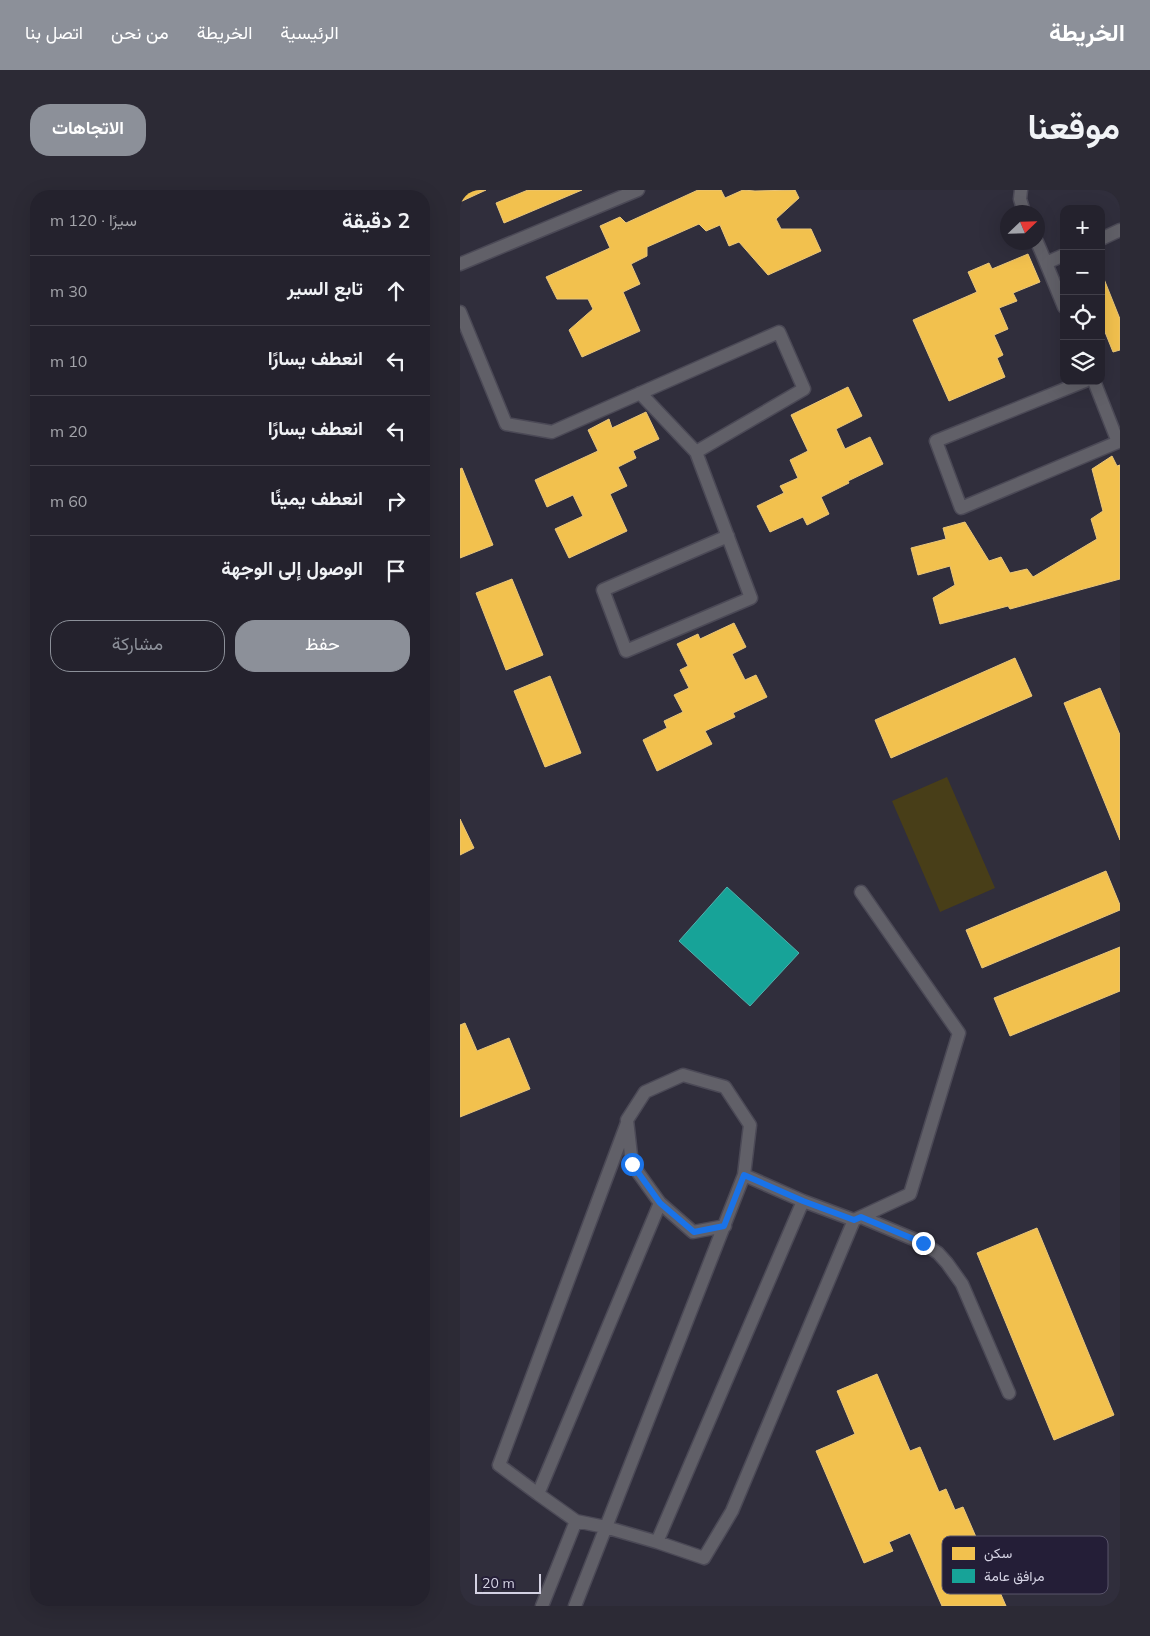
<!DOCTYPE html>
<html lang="ar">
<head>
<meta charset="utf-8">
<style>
	:root { --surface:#24222d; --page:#2c2a35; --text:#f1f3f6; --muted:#a3a4aa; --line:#413f49; --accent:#8c9099 }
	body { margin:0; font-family:Mulish,Vazirmatn,sans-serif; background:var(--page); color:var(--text); direction:rtl }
	.controls { position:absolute; right:15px; top:15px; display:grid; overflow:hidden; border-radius:10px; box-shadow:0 5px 20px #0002 }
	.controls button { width:45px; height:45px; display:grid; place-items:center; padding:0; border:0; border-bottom:1px solid var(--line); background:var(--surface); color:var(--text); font:25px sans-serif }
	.compass { position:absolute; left:540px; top:15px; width:45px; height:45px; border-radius:50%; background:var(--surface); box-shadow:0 5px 20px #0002; rotate:67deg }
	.scale { position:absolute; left:15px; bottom:12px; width:66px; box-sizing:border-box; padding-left:5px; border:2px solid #d4d2e3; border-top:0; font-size:14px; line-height:18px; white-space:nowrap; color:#d4d2e3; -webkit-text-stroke:4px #241e37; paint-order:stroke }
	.stop { position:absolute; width:15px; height:15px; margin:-11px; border:4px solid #1a73e8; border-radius:50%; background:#fff }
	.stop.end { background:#1a73e8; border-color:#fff; box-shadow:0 1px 5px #0008 }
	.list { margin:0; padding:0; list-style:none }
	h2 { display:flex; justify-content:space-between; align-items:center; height:65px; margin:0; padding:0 20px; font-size:21px }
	h2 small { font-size:16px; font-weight:400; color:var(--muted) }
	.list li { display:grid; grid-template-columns:32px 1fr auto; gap:15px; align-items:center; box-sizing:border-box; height:70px; padding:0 20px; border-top:1px solid var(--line) }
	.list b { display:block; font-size:19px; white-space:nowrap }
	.list em { font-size:16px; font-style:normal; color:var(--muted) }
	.actions { display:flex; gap:10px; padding:15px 20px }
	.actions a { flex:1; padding:11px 0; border:1px solid var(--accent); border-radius:20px; text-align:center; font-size:18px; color:var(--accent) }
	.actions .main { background:var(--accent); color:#fff }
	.icon { flex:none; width:28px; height:28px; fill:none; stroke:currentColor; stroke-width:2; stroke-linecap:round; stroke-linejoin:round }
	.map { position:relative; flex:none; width:660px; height:1416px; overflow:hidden; direction:ltr; border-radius:20px }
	header { display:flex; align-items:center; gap:30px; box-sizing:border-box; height:70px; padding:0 25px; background:var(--accent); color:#fff }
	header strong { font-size:24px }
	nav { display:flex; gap:28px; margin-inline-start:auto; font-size:18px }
	.intro { display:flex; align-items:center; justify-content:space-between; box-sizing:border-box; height:120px; padding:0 30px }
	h1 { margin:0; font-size:35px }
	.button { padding:12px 22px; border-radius:20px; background:var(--accent); color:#fff; font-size:18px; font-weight:700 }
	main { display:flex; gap:30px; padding:0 30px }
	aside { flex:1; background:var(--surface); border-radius:20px; box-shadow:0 5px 20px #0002 }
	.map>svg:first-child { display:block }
	.grass { fill:#483e18 }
	.homes { fill:#f2c14e; stroke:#e9c67b }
	.public { fill:#17a398; stroke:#50b1ae }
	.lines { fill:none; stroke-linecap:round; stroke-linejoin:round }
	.service-casing { stroke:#4b4956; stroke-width:15 }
	.service { stroke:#616068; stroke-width:12 }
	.route { stroke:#1a73e8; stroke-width:6 }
	.key { fill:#241e37; stroke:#59546b; stroke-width:1 }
	.key-label { font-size:14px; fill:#d4d2e3 }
</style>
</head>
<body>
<header>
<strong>الخريطة</strong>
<nav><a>الرئيسية</a><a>الخريطة</a><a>من نحن</a><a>اتصل بنا</a></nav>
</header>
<div class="intro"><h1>موقعنا</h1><a class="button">الاتجاهات</a></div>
<main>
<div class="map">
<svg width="660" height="1416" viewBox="0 0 660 1416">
	<rect width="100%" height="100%" fill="#302e3c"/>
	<!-- grass -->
	<path class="grass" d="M487,587L535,698L480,722L432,611Z"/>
	<!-- homes -->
	<path class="homes" d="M0,0H26L0,12Z
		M68,0H122L44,33L36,13Z
		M238,0H261L265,8L283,0L295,1L335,0L339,8L316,29L321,39H351L361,61L308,85L279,52L269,56L260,35L246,41L239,34L187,57V66L171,74L180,94L163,102L180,141L122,167L109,140L133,119L128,109H97L86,87L150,58L140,36L160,27L166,33Z
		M568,64L580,92L553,103L557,111L539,118L548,139L534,145L543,165L537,168L545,187L489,211L453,130L517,102L508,82L529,73L532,79Z
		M642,84L660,129V160L653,162L641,132Z
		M388,197L402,226L376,239L385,259L410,247L423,274L388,291L389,293L361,307L369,324L347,335L343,327L310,342L297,316L324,303L320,296L338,288L330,270L348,261L331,225Z
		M186,222L199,249L173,261L176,268L158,277L167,296L150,304L167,341L109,368L95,339L123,326L113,305L87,317L75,290L138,261L128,240L149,229L152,238Z
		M652,266L657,276L660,275V389L550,419L548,416L480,434L473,408L495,395L490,376L458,385L451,358L486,349L483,338L505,332L529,371L541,367L550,383L567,379L573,387L637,349L631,329L643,321L632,279Z
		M2,278L33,355L0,368V279Z
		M52,389L83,465L46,480L16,403Z
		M274,433L286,457L272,464L285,490L296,485L307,507L273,523L275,527L245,541L252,554L197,581L183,550L207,538L204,531L223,522L214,505L229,498L220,480L228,476L217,454L238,444L240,449Z
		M555,468L572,506L431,568L415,530Z
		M90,486L121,563L85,577L54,501Z
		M640,498L660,545V650L604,513Z
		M0,629L14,658L0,665Z
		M646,681L660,715V720L522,778L506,740Z
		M660,757V801L550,846L534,808Z
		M5,833L17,861L49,848L70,899L0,927V835Z
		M577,1038L654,1225L594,1250L517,1063Z
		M417,1184L450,1261L460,1257L479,1302L486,1299L495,1320L503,1317L546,1416H482L450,1343L429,1352L433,1361L404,1373L356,1261L395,1244L377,1201Z"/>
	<!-- public -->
	<path class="public" d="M267,697L339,763L290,816L219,751Z"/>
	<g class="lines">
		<defs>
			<path id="service" d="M561,0L560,9L564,22
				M641,49L660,40
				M577,52L586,73
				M604,65L586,73L604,117
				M0,74L178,0
				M0,122L46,234L92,242L319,142L344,199L236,262L291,408L166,461L143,400L268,346
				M625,191L476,251L501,318L658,252L634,191
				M180,203L236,262
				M200,1013L233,1042L265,1036
				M401,1027L463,1053L478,1063L487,1073L502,1094L549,1203
				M394,1030L450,1004L499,843L401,702
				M78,1304L39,1275L167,933
				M116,1331L145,1337L197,1352L343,1011L284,985
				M197,1352L244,1368L272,1321L394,1030L343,1011
				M82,1416L116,1331L78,1304L200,1013L172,974L167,930L185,902L223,885L265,897L290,935L284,985L115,1416"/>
		</defs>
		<!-- service casing -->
		<use href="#service" class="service-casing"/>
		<!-- service -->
		<use href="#service" class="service"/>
	</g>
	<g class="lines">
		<!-- route -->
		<path class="route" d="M172,974L200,1013L234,1042L264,1036L284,985L343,1011L394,1030L401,1027L463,1053"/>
	</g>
	<!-- legend -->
	<rect x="482" y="1346" width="166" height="58" rx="8" class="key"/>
	<rect x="492" y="1357" width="23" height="13" fill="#f2c14e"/>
	<rect x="492" y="1379" width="23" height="14" fill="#17a398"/>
	<g class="key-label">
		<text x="524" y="1368">سكن</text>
		<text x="524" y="1391">مرافق عامة</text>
	</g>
</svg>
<div class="controls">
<button>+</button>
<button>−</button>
<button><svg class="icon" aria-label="locate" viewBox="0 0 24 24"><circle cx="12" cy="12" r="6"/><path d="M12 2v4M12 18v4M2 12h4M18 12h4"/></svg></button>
<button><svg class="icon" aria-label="layers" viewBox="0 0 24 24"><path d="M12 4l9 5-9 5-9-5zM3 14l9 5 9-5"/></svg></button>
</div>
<svg class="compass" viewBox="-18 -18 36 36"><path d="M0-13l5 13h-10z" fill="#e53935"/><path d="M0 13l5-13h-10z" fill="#a3a4aa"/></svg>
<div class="scale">20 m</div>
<div class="stop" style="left:172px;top:974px"></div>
<div class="stop end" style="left:463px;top:1053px"></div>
</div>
<aside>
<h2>2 دقيقة<small>سيرًا · 120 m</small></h2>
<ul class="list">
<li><svg class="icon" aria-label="ahead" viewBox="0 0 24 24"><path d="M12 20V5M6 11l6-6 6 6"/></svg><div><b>تابع السير</b></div><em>30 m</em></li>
<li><svg class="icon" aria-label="left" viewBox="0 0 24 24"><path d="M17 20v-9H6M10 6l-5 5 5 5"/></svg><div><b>انعطف يسارًا</b></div><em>10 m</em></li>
<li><svg class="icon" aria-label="left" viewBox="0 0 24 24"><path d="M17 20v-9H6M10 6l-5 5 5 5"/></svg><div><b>انعطف يسارًا</b></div><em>20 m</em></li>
<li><svg class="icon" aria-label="right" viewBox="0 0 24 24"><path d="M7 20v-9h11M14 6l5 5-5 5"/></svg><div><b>انعطف يمينًا</b></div><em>60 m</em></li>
<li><svg class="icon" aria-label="arrive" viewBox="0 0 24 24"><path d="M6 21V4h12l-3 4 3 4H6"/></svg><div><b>الوصول إلى الوجهة</b></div></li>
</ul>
<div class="actions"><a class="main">حفظ</a><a>مشاركة</a></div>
</aside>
</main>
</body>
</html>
